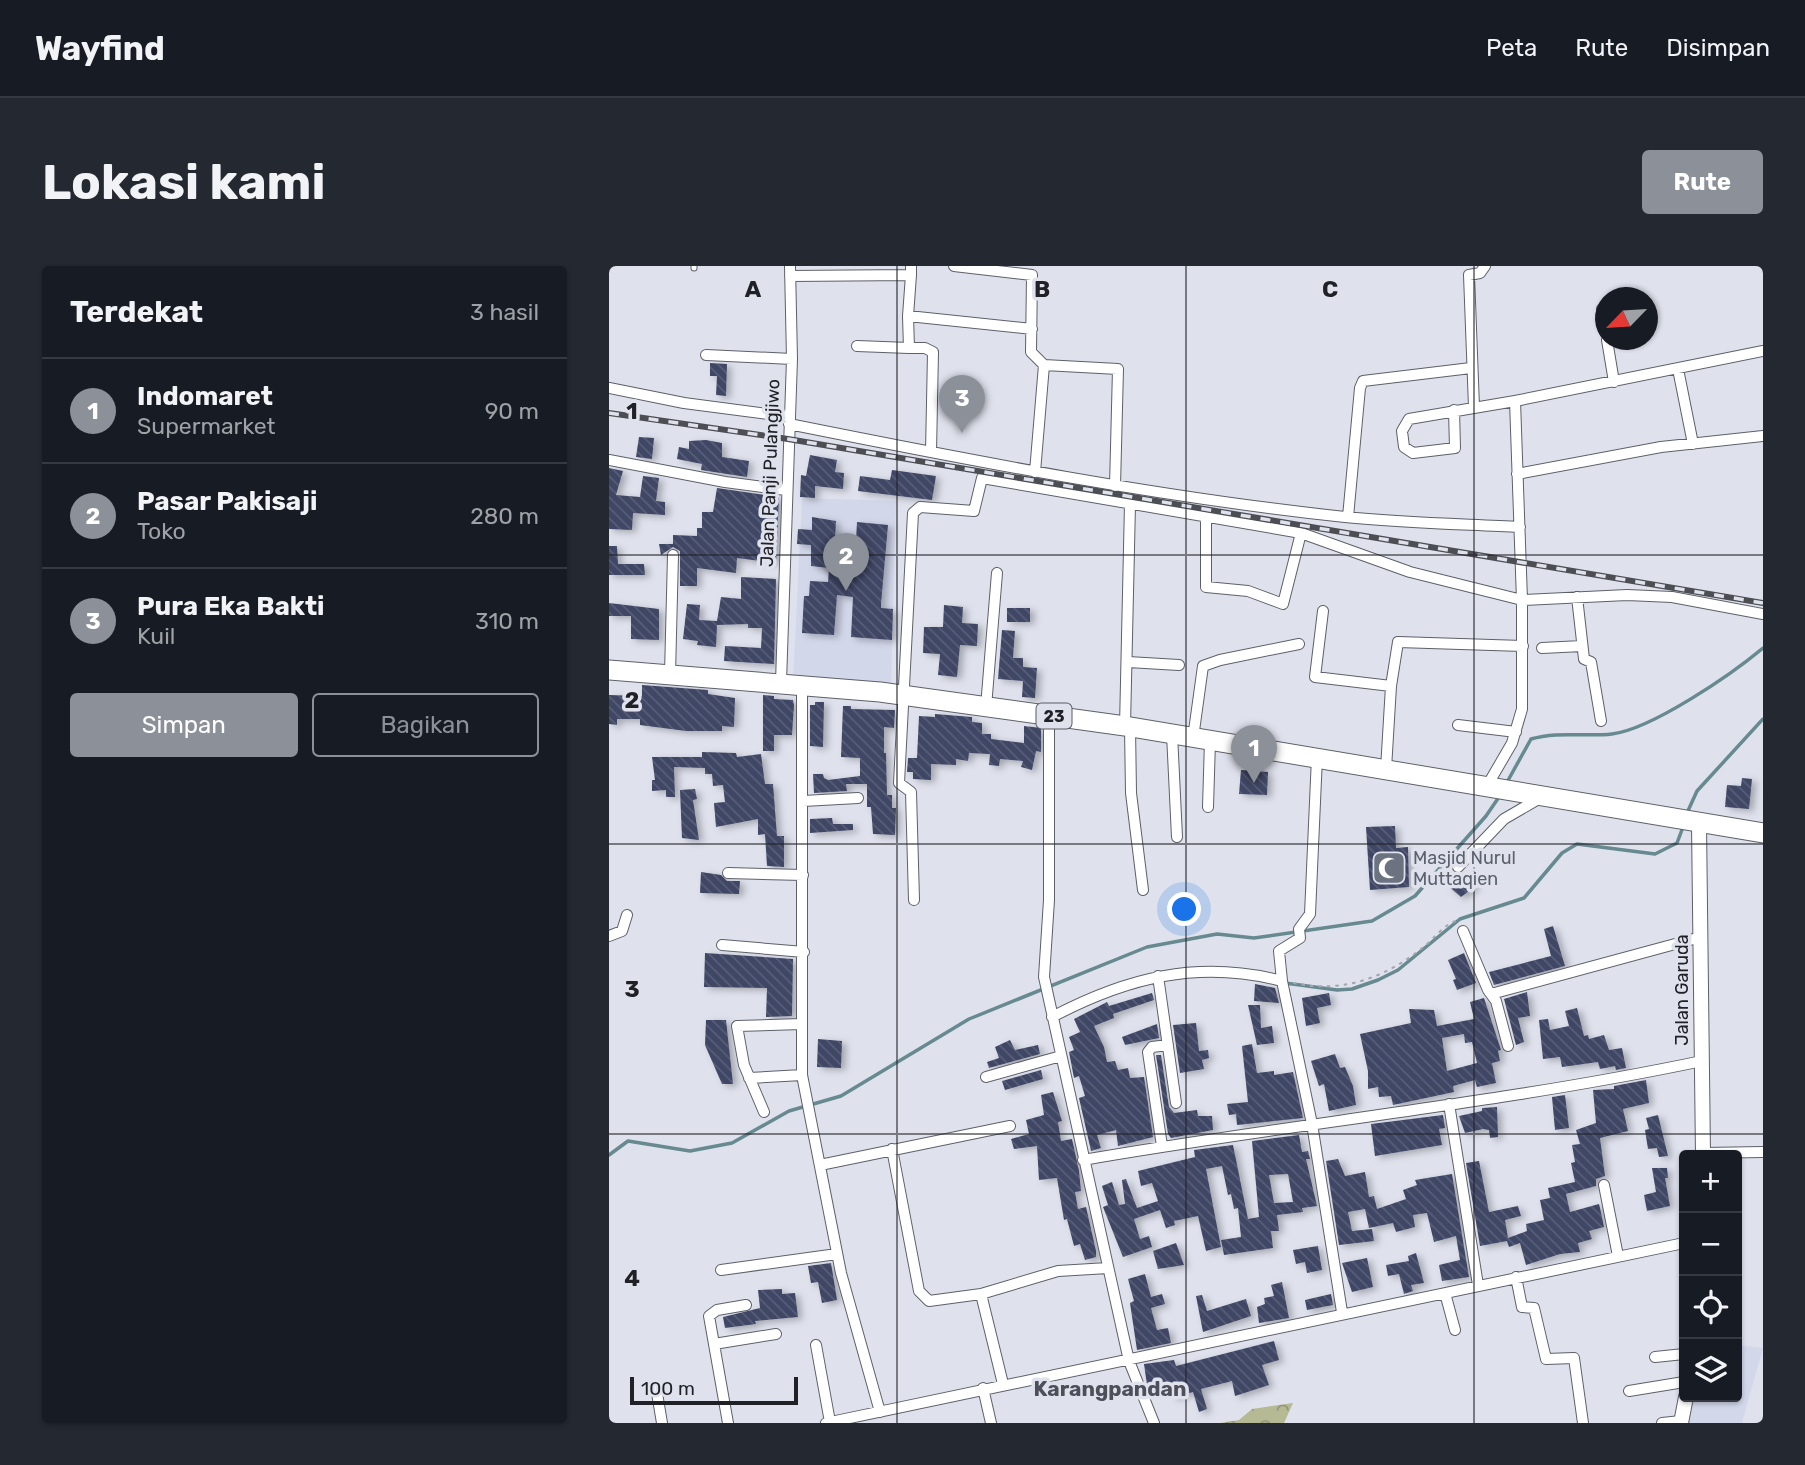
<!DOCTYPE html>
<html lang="id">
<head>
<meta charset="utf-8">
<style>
	:root { --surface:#171b24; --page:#242831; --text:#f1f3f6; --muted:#9ea1a6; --line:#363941; --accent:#8c9099 }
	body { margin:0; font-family:Rubik,sans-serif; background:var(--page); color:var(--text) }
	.controls { position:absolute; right:21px; bottom:21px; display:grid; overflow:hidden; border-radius:7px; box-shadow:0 2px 5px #0004 }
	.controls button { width:63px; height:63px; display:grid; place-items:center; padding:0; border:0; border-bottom:2px solid var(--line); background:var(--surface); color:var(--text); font:35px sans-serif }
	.compass { position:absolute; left:986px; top:21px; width:63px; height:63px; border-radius:50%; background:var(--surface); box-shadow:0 2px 5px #0004; rotate:245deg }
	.scale { position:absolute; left:21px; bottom:18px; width:168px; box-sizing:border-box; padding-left:7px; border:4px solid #202126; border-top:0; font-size:19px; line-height:24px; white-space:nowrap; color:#202126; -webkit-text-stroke:5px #dfe2ed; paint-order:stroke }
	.you { position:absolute; left:576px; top:644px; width:24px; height:24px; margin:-18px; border:5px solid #fff; border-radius:50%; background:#1a73e8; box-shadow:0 0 0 10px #1a73e833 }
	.badge { display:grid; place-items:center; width:46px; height:46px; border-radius:50%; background:var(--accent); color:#fff; font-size:23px; font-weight:700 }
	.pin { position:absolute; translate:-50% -58px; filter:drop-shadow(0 2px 4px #0008) }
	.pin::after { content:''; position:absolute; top:37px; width:24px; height:21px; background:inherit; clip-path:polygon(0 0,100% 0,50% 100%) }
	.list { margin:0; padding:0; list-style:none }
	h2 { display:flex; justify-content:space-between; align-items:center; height:91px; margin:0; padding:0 28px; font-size:30px }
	h2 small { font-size:23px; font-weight:400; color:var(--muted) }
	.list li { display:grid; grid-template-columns:46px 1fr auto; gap:21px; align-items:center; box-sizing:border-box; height:105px; padding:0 28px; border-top:2px solid var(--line) }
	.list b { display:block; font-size:26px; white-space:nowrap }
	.list p { margin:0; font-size:23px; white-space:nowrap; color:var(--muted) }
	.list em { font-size:23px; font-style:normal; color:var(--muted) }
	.actions { display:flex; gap:14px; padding:21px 28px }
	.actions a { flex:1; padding:16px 0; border:2px solid var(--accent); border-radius:7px; text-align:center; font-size:24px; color:var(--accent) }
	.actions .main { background:var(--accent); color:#fff }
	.icon { flex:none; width:38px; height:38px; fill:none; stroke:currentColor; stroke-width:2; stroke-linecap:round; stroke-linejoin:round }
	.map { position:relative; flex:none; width:1154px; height:1157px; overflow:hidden; border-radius:7px }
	header { display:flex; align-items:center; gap:42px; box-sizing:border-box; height:98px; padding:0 35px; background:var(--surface); border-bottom:2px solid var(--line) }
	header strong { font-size:33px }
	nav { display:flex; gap:38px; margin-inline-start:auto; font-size:24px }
	.intro { display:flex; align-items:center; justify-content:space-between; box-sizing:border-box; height:168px; padding:0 42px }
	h1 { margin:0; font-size:49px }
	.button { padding:18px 32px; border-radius:7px; background:var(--accent); color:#fff; font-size:24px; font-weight:700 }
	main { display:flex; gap:42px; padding:0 42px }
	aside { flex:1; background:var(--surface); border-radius:7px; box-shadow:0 2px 5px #0004 }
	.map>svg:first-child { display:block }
	.built { fill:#d2d7ea }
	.forest { fill:url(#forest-crowns) }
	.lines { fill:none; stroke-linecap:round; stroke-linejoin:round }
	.stream { stroke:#678990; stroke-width:3.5 }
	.building { fill:url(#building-back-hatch); fill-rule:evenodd; filter:url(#shadow) }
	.service-casing { stroke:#5d6069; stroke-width:7 }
	.minor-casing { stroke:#5d6069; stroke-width:12 }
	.tertiary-casing { stroke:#5d6069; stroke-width:16 }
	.trunk-casing { stroke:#5d6069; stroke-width:21 }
	.path { stroke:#a3a6af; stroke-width:2; stroke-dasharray:3.5 5; stroke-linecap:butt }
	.service { stroke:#fff; stroke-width:5 }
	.minor { stroke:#fff; stroke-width:10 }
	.tertiary { stroke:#fff; stroke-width:14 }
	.trunk { stroke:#fff; stroke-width:19 }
	.rail-casing { stroke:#4c4e54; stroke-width:6 }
	.rail { stroke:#dfe2ed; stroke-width:3.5; stroke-dasharray:10; stroke-linecap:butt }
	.grid { fill:none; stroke:#202126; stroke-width:2; stroke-opacity:0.55 }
	.labels { text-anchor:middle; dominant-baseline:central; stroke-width:7; stroke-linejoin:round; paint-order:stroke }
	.shield { fill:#dfe2ed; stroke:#595b62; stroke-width:2 }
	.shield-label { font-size:16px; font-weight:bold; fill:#202126 }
	.street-label { font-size:18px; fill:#202126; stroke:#dfe2ed }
	.worship-label { font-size:18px; fill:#5b616d; stroke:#dfe2ed; text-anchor:start }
	.quarter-label { font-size:21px; font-weight:bold; fill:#4d5059; stroke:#dfe2ed }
	.grid-label { font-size:23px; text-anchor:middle; font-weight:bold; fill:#202126; stroke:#dfe2ed; stroke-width:7; stroke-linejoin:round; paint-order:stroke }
</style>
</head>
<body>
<header>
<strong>Wayfind</strong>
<nav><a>Peta</a><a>Rute</a><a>Disimpan</a></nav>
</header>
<div class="intro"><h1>Lokasi kami</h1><a class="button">Rute</a></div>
<main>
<aside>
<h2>Terdekat<small>3 hasil</small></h2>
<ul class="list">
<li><span class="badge">1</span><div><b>Indomaret</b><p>Supermarket</p></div><em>90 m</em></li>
<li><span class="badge">2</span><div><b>Pasar Pakisaji</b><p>Toko</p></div><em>280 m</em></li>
<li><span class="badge">3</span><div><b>Pura Eka Bakti</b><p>Kuil</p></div><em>310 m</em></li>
</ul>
<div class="actions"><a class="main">Simpan</a><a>Bagikan</a></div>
</aside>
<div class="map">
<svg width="1154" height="1157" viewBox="0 0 1154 1157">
	<defs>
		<pattern id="forest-crowns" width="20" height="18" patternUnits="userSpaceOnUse" patternTransform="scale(1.75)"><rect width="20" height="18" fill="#b5b994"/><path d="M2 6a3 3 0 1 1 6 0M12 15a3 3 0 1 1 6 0" fill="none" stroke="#939679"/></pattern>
		<pattern id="building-back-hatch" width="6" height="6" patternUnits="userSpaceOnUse" patternTransform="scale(1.75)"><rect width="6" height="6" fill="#3f4665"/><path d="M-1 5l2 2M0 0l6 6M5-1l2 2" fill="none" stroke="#585e77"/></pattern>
		<filter id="shadow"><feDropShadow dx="4.5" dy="2.5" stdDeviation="3.5" flood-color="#0004"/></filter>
	</defs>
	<rect width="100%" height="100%" fill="#dfe2ed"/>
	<!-- built -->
	<path class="built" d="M193,232L287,235L282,424L184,415Z
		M1128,1079L1154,1082L1133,1157H1077L1083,1131H1128Z"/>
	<!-- forest -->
	<path class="forest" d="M684,1137L675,1157H611L630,1154L643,1143Z"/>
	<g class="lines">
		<!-- stream -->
		<path class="stream" d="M897,518L922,473C949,465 976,471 1003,468C1043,463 1123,408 1154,382
			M1078,547L1088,525L1154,453
			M676,717L728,724L743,723L769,714L789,704L851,653L915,632L953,587L968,578L1046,588L1068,577L1074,561
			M0,889L19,875L81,885L123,877L180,845L232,830L360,753L538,681L608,668L645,672L763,655L806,630L877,550L890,531"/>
	</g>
	<!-- building -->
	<path class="building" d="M101,97L118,98L117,130L107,129L108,110H101Z
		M30,171L45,172L43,193L27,191Z
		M97,174L113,177V191L140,195L138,211L92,204L93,198L68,193L70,181L80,183V175Z
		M201,189L228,194L226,206L235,207L234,223L206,220V232L191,231L192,209L197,210Z
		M0,202L14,205L7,229L31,231L34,210L50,212L47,235L56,236V249L24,247L23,264L0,263Z
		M283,204L327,210L323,234L249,225L251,210L281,214Z
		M108,222L170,231L167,297L128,292L127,307L88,302V320H71V285L64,281L52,289L50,278H64V269L88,270V262H93V246H104Z
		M203,251L227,255L225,292L246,293L248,256L279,259L272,338V342L284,343L283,374L242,371L244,331L228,329L225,369L193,367L195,330H200L201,315L219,316L220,302L202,300V279L188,278L189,263L203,264Z
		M0,280H8L9,298H35L36,309H0Z
		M132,311L167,313L165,398L115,395L116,380L152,382L153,362H139V358L108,359L107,381L88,379L89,375L74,373L78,338L91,339L90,354L108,355L112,331L132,333Z
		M0,337L50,343V374L22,373V350H0Z
		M335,339L354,341L353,357L369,358L368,380L351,379L348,411L329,409L331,388L314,387L315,361H334Z
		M398,342H421V356H398Z
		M393,364L406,365L404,392H414V401L428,402L426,432L413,431L414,415L389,413Z
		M33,419L99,424V428L126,432L125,461L113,460V465H77L31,459V453H8V459L0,458V429L33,430Z
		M154,429L165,430V433L184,434L185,439L183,469H165V485H154Z
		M206,436H215L214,481L201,480V439H206Z
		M234,440H242V443L286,444L285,462L275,461V487H277L278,529H283V542H287L286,569L264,568L262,541H258V518H237L238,525L205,527L204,508H214L215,512L219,514L251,510V492L232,491Z
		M326,448L363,451V456L373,457V468H382V473L415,477V460L432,462V486L427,485L423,504L412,501L414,495L391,493L390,500L380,499L381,488L360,487L359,495L347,493V499L322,498V514L304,513V506H298L299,492H308L310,450L326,451Z
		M93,486L127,487L128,491L152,488L156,518H164L168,570H175V601L158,600L156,568L149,569V553L107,561L105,537L116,536L114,519L104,520L103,508H96V502L65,501L66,531H57V524L43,525V514H46L43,491H93Z
		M632,504L659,506L658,529L630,528Z
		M1133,512L1143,513L1140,543L1116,541L1118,519L1132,520Z
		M86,523L88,533L84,534L90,574L73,572L71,524Z
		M223,552L224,558H244V564L201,567V553Z
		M786,560L787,582L799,581L800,621L761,624L757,561Z
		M92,606L112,609L118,615H131L130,628L91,627Z
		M853,607L867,620L852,631L839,620L847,609Z
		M944,660L956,700L885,719L880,706L942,690L935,663Z
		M96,687L184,693L183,750L157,751L158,722L95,721Z
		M855,687L867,717L848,724L844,714L847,713L839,694Z
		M646,718L666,722L670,737L645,735Z
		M918,726L921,750L909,752L915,776L907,779L895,733Z
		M543,727L545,734L504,748L505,752L485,760L495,781L498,796L506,795L509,804L519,802L521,812L535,811L544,871L509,880L507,864L488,869L492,882L482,885L470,832L476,830L470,810L465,812L460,786L465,784L460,771L471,766L465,753L498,736L500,740Z
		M720,727L722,739L708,742L711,757L697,760L693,732Z
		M875,732L892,784L889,785L891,795L883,797L887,817L868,821L866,814L844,820L845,826L784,839L782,830L770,831L769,821L759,823V805L751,768L802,757L800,743L825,744L828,760L865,753L861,736ZM855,768L856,777L863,776L868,797L838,805L833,772Z
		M639,739H651L652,762L663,760L665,777L648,779Z
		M968,742L975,770L979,769L980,773L995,769L1000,784L1013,782L1017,802L1007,804L1006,800L991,803L989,796L953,801L951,791L934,793L930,754L939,753L941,764L960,760L956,745Z
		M97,754H117L124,818H113L96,779Z
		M587,757L590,785L599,784L600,792L593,794L595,803L571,807L564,759Z
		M548,758L550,772L516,779L513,771Z
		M209,773L233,775L232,802L208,801Z
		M401,774L406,784L429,779L431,788L380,802L378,796L390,792L386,781Z
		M643,778L648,807L665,805V809L684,806L694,852L628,859L627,848L620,849L618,838L639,836L633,780Z
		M726,788L731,802L736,801L744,820L747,839L720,845L715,818L710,820L702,795Z
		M547,789H552L560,841L565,847L588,844L589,850H603L604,864L562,872L559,868Z
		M432,804L434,813L396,824L393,815Z
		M1037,814L1040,837L1014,843L1019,865L991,872L996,910L987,913V920L957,928L961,946L990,938L991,942L995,961L980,965L983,973L969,977L971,986L951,988L917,999L911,977L900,981L898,975L871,980L857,897L870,895L880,946L909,940L912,950L896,954L899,972L918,965L917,958L935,954L931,934L941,932L939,922L966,916L962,897L966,896L963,879L971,878L967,864L987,857L984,824L1005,823V820Z
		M444,826L453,855L449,856L452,875L463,873L470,905L472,925L466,926L469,943L477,941L487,985V991L476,994L471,978L465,980L458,953L455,954L448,912L430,914L428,880L405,883L402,873L420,868L417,854L435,849L432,829Z
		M956,829L960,862L946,864L943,831Z
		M888,841L889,871L881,872L880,864L874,863L856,867L850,850L873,845V842Z
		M834,849L836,862L830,863L833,879L766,890L762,858Z
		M1049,849L1059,890L1050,891L1048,882L1039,883L1036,864L1040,863L1037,852Z
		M690,869L693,886L699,885L701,893H697L708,940L693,942L694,946L668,949L670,965H662L664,982L615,989L612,974L632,971L629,942L625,943L622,928L619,929L613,900L597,903L612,981L597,985L589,950L565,955L566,959L557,962L551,944L525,953L531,973L540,970L543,981L514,991L494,941L499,939L493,920L503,916L510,939L516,938L513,914L517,913L528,942L549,935L543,917L532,920L529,905L586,891L585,884L624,879L639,953L650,951L643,875ZM679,908L684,936L665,937L660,909Z
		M729,893L736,910L756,906L760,931L765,930L768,943L797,933L794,924L808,919L806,914L843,908L860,1011L833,1015L830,999L851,994L847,970L825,976L818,947L804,949L806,961L787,966L784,957L760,962L756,943L739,946L743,965L763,963L765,975L730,979L717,895Z
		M1043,902H1058L1059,912H1056L1061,940L1038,945L1035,929L1047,926Z
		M567,977L575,999L549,1003L544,985Z
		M709,980L713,1004L698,1007L696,996L687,998L684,984Z
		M807,987L815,1017L802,1019L804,1025L795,1028L790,1008L779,1010L777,999L800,995L799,990Z
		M758,992L764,1021L743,1026L733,997Z
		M222,997L228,1034L213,1037L209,1016L202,1017L199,1000Z
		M536,1008L542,1031L553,1028L556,1038L542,1042L548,1064L559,1062L562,1077L528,1084L521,1037L525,1035L519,1013Z
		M673,1016L680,1052L650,1057L648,1041L656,1038L655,1032L665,1030L662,1019Z
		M173,1023V1028L186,1027L189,1051L146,1055L147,1058L116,1062L114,1051L151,1042L149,1024Z
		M722,1028L724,1039L698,1044L696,1034Z
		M593,1029L598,1045L637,1033L642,1050L594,1066L587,1030Z
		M665,1075L670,1094L653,1099L660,1119L626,1130L623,1115L592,1123L598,1143L590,1146L584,1126L564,1132L561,1116L538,1119L535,1098L565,1094L567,1100Z"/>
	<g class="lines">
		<defs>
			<path id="service" d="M85,2V0"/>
			<path id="minor" d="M345,0L423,9L422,86L435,99
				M302,9L299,50L423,63
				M181,10L302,9V0
				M993,43L996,66
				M998,74L1005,116
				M248,80L300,82L299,50
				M300,82H316L324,86L322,186
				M97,89L183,93
				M1069,103L1084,178
				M0,122L75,137L181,151
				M865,141L860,9L871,7L876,0
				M845,144L846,182L804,187L795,181L793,165L800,153L906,135
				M180,158C364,195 549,231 736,251C794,257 853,258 911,261
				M0,194L116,216L177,224
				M426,206L435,99L509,103L506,220
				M908,208L1052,181L1154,170
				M597,250V321L639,325L674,338L692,267
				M739,251L751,122L754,115L862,102
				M968,331L975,393L982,396L992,455
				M714,345L706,411L782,420L777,503
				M933,382L973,380
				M519,396L570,399
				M61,408L64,289
				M172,416L183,93L181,0
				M193,419V809L232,1007L271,1146
				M782,420L789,376L914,380
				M377,441L388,307
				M440,450V634L435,711L520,1095L545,1157
				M849,459L907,466
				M516,460L521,238
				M521,461L522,527L534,624
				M563,468L568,571
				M584,472L594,400L611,394L690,378
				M708,491L701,648L690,663L691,672L670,685L673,715L703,858L733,1046
				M878,520L903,477L913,443V334L906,135L1154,85
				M194,535L249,532
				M599,541L601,475
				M849,601L895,553L933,531
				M119,607L194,609
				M305,634L302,526L290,517L304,247L311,241L365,245L373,212L692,267L801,306L913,334L1018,329L1063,331L1154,348
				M854,665L879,724L887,735L899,780
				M0,670L13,665L18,649
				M113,679L195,686
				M549,710L567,837
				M882,728L1092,671
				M443,751C517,712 589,693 673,715
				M377,811L452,790
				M140,812L193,809
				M840,838L869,1019
				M155,846L135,799L128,760L193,758
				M553,880L539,786L543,781L559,779
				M283,883L310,1025L320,1035L372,1028L394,1118
				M1094,887L1154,886
				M474,894C680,858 888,838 1093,795
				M211,899L401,860
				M995,919L1009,990
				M112,1004L228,988
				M907,1011L913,1041L925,1042L937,1093L965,1092L974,1157
				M836,1027L846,1064
				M372,1028L449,1005L499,1002
				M105,1078L167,1068
				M207,1079L221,1156
				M1046,1091L1075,1088
				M47,1121L53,1157
				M374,1122L382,1157
				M1020,1125L1075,1116
				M119,1157L100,1050L108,1044L137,1039
				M217,1157L1075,977
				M1053,1157L1072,1155"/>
			<path id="tertiary" d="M1090,558L1094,889
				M1072,1157L1077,1131"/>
			<path id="trunk" d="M0,404L271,426L516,460L1154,567"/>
		</defs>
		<!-- service casing -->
		<use href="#service" class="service-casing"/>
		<!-- minor casing -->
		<use href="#minor" class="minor-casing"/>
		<!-- tertiary casing -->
		<use href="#tertiary" class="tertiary-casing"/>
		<!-- trunk casing -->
		<use href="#trunk" class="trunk-casing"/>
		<!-- path -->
		<path class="path" d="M684,717C735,728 778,711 817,679C826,671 836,658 847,655"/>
		<!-- service -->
		<use href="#service" class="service"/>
		<!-- minor -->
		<use href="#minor" class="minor"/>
		<!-- tertiary -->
		<use href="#tertiary" class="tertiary"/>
		<!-- trunk -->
		<use href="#trunk" class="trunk"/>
		<defs>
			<path id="rail" d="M0,147L179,173L1154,337"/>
		</defs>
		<!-- rail casing -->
		<use href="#rail" class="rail-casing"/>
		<!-- rail -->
		<use href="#rail" class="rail"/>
	</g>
	<!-- grid -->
	<path class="grid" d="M288,0V1157M577,0V1157M865,0V1157M0,289H1154M0,578H1154M0,868H1154"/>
	<!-- icons -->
	<defs>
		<symbol id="mosque-square" viewBox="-11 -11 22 22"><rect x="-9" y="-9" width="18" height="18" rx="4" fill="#6b7280" stroke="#dfe2ed"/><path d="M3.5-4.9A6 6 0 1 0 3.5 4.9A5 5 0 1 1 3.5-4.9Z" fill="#fff"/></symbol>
	</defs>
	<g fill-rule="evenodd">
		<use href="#mosque-square" x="761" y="583" width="38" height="38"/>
	</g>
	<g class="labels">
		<!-- shield labels -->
		<rect class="shield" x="427.5" y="437.5" width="35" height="25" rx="5"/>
		<g class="shield-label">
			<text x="445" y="450">23</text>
		</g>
		<!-- street labels -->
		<g class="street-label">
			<text transform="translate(161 207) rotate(-88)">Jalan Panji Pulangjiwo</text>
			<text transform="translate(1073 724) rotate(-90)">Jalan Garuda</text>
		</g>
		<!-- worship labels -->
		<g class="worship-label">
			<text x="804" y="592">Masjid Nurul<tspan x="804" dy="21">Muttaqien</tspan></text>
		</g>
		<!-- quarter labels -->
		<g class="quarter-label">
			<text x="501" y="1122">Karangpandan</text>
		</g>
	</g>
	<g class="grid-label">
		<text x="144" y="31">A</text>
		<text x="433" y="31">B</text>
		<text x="721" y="31">C</text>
		<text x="23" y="153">1</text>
		<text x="23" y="442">2</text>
		<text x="23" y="731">3</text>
		<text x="23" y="1020">4</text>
	</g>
</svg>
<div class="controls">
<button>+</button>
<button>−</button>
<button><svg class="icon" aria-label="locate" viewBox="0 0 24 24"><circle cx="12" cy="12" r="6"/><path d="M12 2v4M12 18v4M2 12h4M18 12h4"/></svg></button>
<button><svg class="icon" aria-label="layers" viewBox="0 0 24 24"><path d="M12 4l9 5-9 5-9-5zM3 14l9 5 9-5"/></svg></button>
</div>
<svg class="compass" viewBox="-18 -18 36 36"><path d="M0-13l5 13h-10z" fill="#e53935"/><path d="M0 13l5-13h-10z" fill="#9ea1a6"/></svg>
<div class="scale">100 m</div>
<div class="you"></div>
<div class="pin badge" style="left:645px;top:517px">1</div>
<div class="pin badge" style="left:237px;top:325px">2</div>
<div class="pin badge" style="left:353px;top:167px">3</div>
</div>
</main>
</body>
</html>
